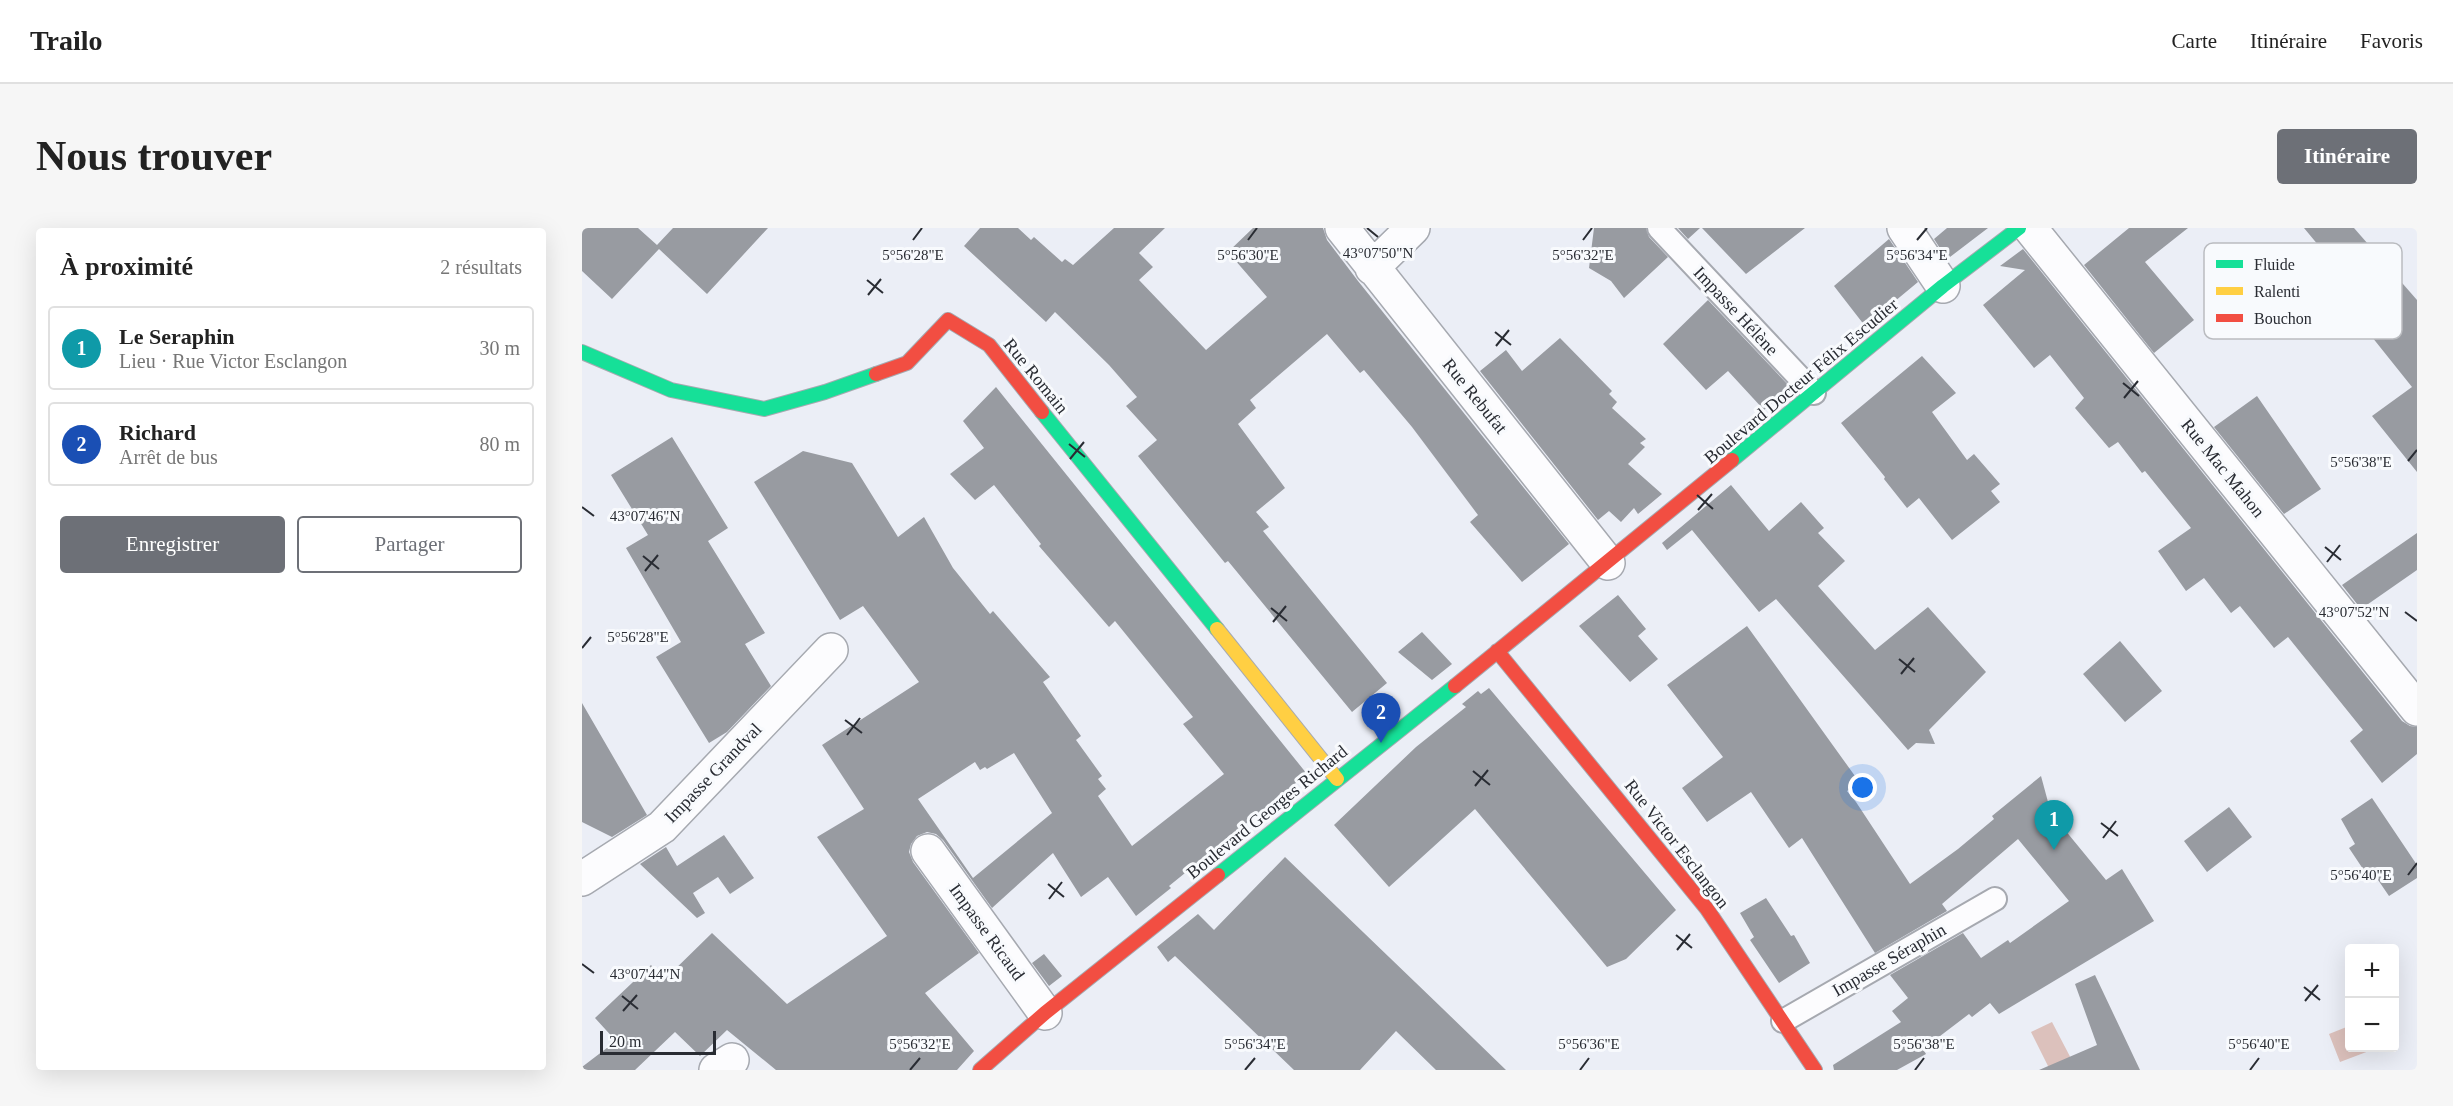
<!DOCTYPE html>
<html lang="fr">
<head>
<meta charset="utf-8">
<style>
	:root { --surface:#fff; --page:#f6f6f6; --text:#222; --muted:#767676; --line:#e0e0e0; --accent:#6d7077 }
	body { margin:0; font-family:Georgia,serif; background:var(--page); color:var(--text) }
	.controls { position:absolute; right:18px; bottom:18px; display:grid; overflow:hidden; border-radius:6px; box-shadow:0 6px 24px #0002 }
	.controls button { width:54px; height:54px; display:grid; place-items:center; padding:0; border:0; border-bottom:2px solid var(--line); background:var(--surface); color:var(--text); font:30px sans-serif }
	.scale { position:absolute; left:18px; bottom:15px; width:116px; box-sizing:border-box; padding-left:6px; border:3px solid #292c33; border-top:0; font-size:16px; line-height:21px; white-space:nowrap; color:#292c33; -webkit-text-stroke:4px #f8fafd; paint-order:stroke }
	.you { position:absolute; left:1281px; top:560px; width:21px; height:21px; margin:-15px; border:4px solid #fff; border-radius:50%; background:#1a73e8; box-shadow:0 0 0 9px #1a73e833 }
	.badge { display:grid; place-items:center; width:39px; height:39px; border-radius:50%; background:var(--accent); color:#fff; font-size:20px; font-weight:700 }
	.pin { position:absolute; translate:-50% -50px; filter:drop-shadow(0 2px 3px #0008) }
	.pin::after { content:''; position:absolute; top:32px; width:21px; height:18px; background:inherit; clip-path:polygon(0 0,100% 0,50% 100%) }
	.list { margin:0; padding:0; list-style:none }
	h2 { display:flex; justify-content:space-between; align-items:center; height:78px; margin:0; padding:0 24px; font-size:26px }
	h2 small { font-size:20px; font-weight:400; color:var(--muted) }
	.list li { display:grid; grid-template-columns:39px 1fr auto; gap:18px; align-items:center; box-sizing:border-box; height:84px; margin:0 12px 12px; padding:0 12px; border:2px solid var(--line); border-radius:6px }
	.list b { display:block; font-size:22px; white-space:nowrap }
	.list p { margin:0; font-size:20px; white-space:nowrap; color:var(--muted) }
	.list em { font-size:20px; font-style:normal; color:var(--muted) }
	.actions { display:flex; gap:12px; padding:18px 24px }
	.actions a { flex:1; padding:14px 0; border:2px solid var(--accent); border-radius:6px; text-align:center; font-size:21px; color:var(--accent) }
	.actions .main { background:var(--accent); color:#fff }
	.map { position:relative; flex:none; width:1835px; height:842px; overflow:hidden; border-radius:6px }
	header { display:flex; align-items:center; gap:36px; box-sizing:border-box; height:84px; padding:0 30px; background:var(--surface); border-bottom:2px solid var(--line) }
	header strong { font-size:28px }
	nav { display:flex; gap:33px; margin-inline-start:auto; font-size:21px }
	.intro { display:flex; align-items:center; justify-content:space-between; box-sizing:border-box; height:144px; padding:0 36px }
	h1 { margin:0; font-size:42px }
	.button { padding:15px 27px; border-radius:6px; background:var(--accent); color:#fff; font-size:21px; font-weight:700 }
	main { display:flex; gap:36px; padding:0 36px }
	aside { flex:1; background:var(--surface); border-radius:6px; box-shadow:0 6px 24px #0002 }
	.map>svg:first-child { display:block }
	.water { fill:#dcc1bc }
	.building { fill:#989ba1; fill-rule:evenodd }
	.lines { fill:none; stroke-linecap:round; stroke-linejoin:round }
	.lane-casing { stroke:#a6a9b0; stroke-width:26 }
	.street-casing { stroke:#a6a9b0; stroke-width:36 }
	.fast-casing { stroke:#a6a9b0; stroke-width:16 }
	.slow-casing { stroke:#a6a9b0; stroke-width:16 }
	.jam-casing { stroke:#a6a9b0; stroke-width:16 }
	.lane { stroke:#fcfcfe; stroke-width:22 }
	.street { stroke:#fcfcfe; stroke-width:33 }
	.fast { stroke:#16e098; stroke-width:14 }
	.slow { stroke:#ffcf43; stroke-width:14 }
	.jam { stroke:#f24e42; stroke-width:14 }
	.ticks { fill:none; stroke:#292c33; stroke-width:2 }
	.labels { text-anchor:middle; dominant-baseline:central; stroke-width:6; stroke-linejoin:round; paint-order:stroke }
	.street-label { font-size:18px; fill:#292c33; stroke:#f8fafd }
	.key { fill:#f8fafd; stroke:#babcc0; stroke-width:1.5 }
	.key-label { font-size:16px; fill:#292c33 }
	.ticks-label { font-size:15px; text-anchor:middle; fill:#292c33; stroke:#f8fafd; stroke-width:6; stroke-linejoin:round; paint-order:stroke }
</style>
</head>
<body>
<header>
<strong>Trailo</strong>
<nav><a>Carte</a><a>Itinéraire</a><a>Favoris</a></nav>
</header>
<div class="intro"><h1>Nous trouver</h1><a class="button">Itinéraire</a></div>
<main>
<aside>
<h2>À proximité<small>2 résultats</small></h2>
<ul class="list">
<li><span class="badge" style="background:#0f9aa8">1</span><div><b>Le Seraphin</b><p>Lieu · Rue Victor Esclangon</p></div><em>30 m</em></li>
<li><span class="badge" style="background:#1a4fb4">2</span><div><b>Richard</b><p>Arrêt de bus</p></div><em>80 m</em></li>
</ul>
<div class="actions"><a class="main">Enregistrer</a><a>Partager</a></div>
</aside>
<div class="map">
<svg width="1835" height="842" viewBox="0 0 1835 842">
	<rect width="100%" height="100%" fill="#ebeef6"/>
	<!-- water -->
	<path class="water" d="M1470,794L1495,842H1468L1449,804Z
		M1767,798L1768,820H1795L1758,834L1747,806Z"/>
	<!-- building -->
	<path class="building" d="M0,0H56L75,17L91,0H186L125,66L77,21L30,71L0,43Z
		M398,0H436L449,12L452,9L480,34L483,31L491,37L532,0H583L557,25L571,39L557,52L624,122L685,69L646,24L671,0H741L745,12L776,53L987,316L940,354L888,294L896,287L830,199L782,142L778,145L745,106L668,172L674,180L656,196L703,260L674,284L687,299L681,303L805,455L770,484L646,333L643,335L556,228L575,212L544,178L555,169L527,137L473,84L464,94L382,18Z
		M1012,0H1064L1067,9L1086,29L1042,70L1029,53L1007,40Z
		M1096,0H1118L1106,11Z
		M1120,0H1223L1164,46Z
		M1365,0H1406L1368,29L1363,28L1352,11Z
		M1547,0H1606L1563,34L1612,92L1572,125L1502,37Z
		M1722,0H1772L1835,72V244L1790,188L1830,159L1754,64L1767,54Z
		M1307,11L1336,54L1283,98L1252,58Z
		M1441,21L1820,493L1828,498L1835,499V526L1800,555L1768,513L1781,502L1706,409L1692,420L1658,378L1649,385L1622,350L1604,363L1576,323L1609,300L1563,243L1560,245L1536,214L1527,220L1493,180L1502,170L1468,127L1452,140L1401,77L1443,42L1418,38Z
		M1126,72L1209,160L1182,182L1146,143L1124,162L1081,116Z
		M978,110L1030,163L1027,166L1035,174L1030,180L1064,211L1058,215L1063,219L1046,236L1080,266L1056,286L1052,280L1039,294L1027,283L1016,292L898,143L924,122L940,143Z
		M1340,128L1374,165L1350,184L1385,232L1392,226L1418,256L1409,263L1418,274L1370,312L1337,270L1325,280L1302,251L1303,249L1259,195Z
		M414,159L725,546L587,658L589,660L554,688L526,649L499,669L471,625L410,680L361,612L354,606L345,604L335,608L329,616L327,624L331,634L397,725L343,765L392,823L375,842H194L145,802L118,828L93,804L53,842H0V839L34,813L13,790L69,737L82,752L130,705L205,776L305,708L235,609L282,581L240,517L337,454L281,378L258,392L172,254L221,223L270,235L316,309L342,289L371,340L408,386L411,383L468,449L461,454L499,508L494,512L520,548L516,551L524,561L516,568L550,618L642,546L601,496L611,489L533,393L527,399L457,318L459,316L412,257L393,272L368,246L402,220L381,193ZM432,525L470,585L391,650L336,571L393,534L398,542L403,539L405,541Z
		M1675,168L1739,261L1702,286L1632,199Z
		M90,209L146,300L126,313L183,405L163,416L189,458L145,504L127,515L74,429L99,414L44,320L66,307L29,247Z
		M1149,257L1187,303L1219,274L1242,300L1236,305L1263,333L1236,358L1293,422L1346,379L1404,444L1347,502L1353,516L1334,515L1326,522L1194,371L1177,384L1110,302L1085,322L1080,315Z
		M1835,305V342L1779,381L1760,357Z
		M1036,367L1064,401L1056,408L1076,431L1048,454L997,398Z
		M1165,398L1278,555L1265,563L1274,574L1328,656L1376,621L1412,591L1410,588L1459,548L1469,585L1524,652L1540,641L1572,693L1417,786L1408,775L1390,789L1387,786L1341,821L1344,826L1315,842H1252L1251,837L1319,794L1310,783L1326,770L1308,747L1381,705L1399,730L1426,712L1428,715L1487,673L1436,611L1360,676L1365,683L1293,725L1220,610L1207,620L1169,564L1125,594L1100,560L1141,529L1085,457Z
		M840,404L870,436L850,452L816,424Z
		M1538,413L1580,463L1543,494L1501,446Z
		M907,460L1094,682L1044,731L1025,739L893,581L807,659L752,597L834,519L884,479L880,476L896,463L899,466Z
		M0,475L65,587L30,609L0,594Z
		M1790,570L1835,637V650L1807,668L1794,649L1789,653L1767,620L1773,616L1759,591Z
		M1647,579L1670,609L1625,644L1602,613Z
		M142,607L172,650L148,666L136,649L111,665L123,685L115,690L58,636L84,619L95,638Z
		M703,629L860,780L924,842H854L814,803L778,842H712L593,728L586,734L575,719L616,686L632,702Z
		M1184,670L1209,708L1212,707L1228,735L1197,755L1168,712L1172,709L1158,685Z
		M462,726L480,748L467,758L450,735Z
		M1513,747L1558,842H1457L1515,817L1493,756Z"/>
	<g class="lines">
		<defs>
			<path id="lane" d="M1077,0L1232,165
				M1201,793L1413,671"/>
			<path id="street" d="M760,0L1026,335
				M1322,0L1361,58
				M1448,0L1835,481
				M790,40L831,0
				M346,623L463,785
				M0,651L80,599L249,422
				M134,842L150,832"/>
			<path id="fast" d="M0,124L89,162L182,181L243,164L294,146
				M460,184L635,401
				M1150,232L1361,58L1437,0
				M636,647L873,458"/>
			<path id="slow" d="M635,401L755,551"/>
			<path id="jam" d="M294,146L325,135L366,92L407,117L460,184
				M915,423L1125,681L1233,842
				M873,458L1150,232
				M398,842L463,785L636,647"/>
		</defs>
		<!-- lane casing -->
		<use href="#lane" class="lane-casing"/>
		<!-- street casing -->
		<use href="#street" class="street-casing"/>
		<!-- fast casing -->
		<use href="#fast" class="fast-casing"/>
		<!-- slow casing -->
		<use href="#slow" class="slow-casing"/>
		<!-- jam casing -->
		<use href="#jam" class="jam-casing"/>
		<!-- lane -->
		<use href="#lane" class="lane"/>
		<!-- street -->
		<use href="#street" class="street"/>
		<!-- fast -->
		<use href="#fast" class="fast"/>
		<!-- slow -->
		<use href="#slow" class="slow"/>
		<!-- jam -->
		<use href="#jam" class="jam"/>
	</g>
	<!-- ticks -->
	<path class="ticks" d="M785,0L796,9M331,12L340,0M666,12L675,0M1001,12L1010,0M1335,12L1345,0M285,52L301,65M286,67L299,51M913,104L929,117M914,118L927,102M1541,155L1557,168M1542,170L1556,153M487,216L503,229M488,231L502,214M1826,233L1835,222M1115,267L1131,281M0,279L12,288M1116,282L1130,266M1743,319L1759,332M61,328L77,341M1745,334L1758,317M63,343L76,327M689,380L705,393M1823,384L1835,393M691,394L704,378M0,420L9,409M1317,431L1333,444M1319,446L1332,430M263,492L280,505M265,507L278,490M891,543L908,557M893,558L906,542M1519,595L1536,608M1521,610L1534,593M1826,647L1835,635M466,656L482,669M467,671L480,654M1094,707L1110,720M1095,722L1108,706M0,736L12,745M1722,759L1738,772M40,768L56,781M1723,773L1736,757M41,783L55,767M328,842L338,830M663,842L673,830M998,842L1007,830M1333,842L1342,830M1668,842L1677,830"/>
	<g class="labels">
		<!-- street labels -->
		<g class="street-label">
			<text transform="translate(1154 83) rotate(47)">Impasse Hélène</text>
			<text transform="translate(454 148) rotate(51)">Rue Romain</text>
			<text transform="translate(1219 153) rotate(-40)">Boulevard Docteur Félix Escudier</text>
			<text transform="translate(893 168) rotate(51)">Rue Rebufat</text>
			<text transform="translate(1641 240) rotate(51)">Rue Mac Mahon</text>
			<text transform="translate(131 545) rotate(-46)">Impasse Grandval</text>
			<text transform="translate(685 584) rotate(-39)">Boulevard Georges Richard</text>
			<text transform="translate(1095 616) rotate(52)">Rue Victor Esclangon</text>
			<text transform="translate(405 704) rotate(54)">Impasse Ricaud</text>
			<text transform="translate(1307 732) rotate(-30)">Impasse Séraphin</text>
		</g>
	</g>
	<!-- legend -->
	<rect x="1622" y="15" width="198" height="96" rx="9" class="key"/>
	<rect x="1634" y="32" width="27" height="8" fill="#16e098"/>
	<rect x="1634" y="59" width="27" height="8" fill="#ffcf43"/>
	<rect x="1634" y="86" width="27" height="8" fill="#f24e42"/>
	<g class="key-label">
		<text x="1672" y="42">Fluide</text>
		<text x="1672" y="69">Ralenti</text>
		<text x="1672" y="96">Bouchon</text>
	</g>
	<g class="ticks-label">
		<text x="796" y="30">43°07'50"N</text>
		<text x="331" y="32">5°56'28"E</text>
		<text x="666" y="32">5°56'30"E</text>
		<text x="1335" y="32">5°56'34"E</text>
		<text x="1001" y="32">5°56'32"E</text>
		<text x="1779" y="239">5°56'38"E</text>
		<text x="63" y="293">43°07'46"N</text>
		<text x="1772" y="389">43°07'52"N</text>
		<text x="56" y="414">5°56'28"E</text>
		<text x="1779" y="652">5°56'40"E</text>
		<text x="63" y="751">43°07'44"N</text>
		<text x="338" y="821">5°56'32"E</text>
		<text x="673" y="821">5°56'34"E</text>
		<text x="1007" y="821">5°56'36"E</text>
		<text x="1342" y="821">5°56'38"E</text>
		<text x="1677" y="821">5°56'40"E</text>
	</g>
</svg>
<div class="controls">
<button>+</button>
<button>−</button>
</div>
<div class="scale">20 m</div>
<div class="you"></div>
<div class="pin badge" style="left:1472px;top:622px;background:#0f9aa8">1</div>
<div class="pin badge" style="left:799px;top:515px;background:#1a4fb4">2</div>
</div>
</main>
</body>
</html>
